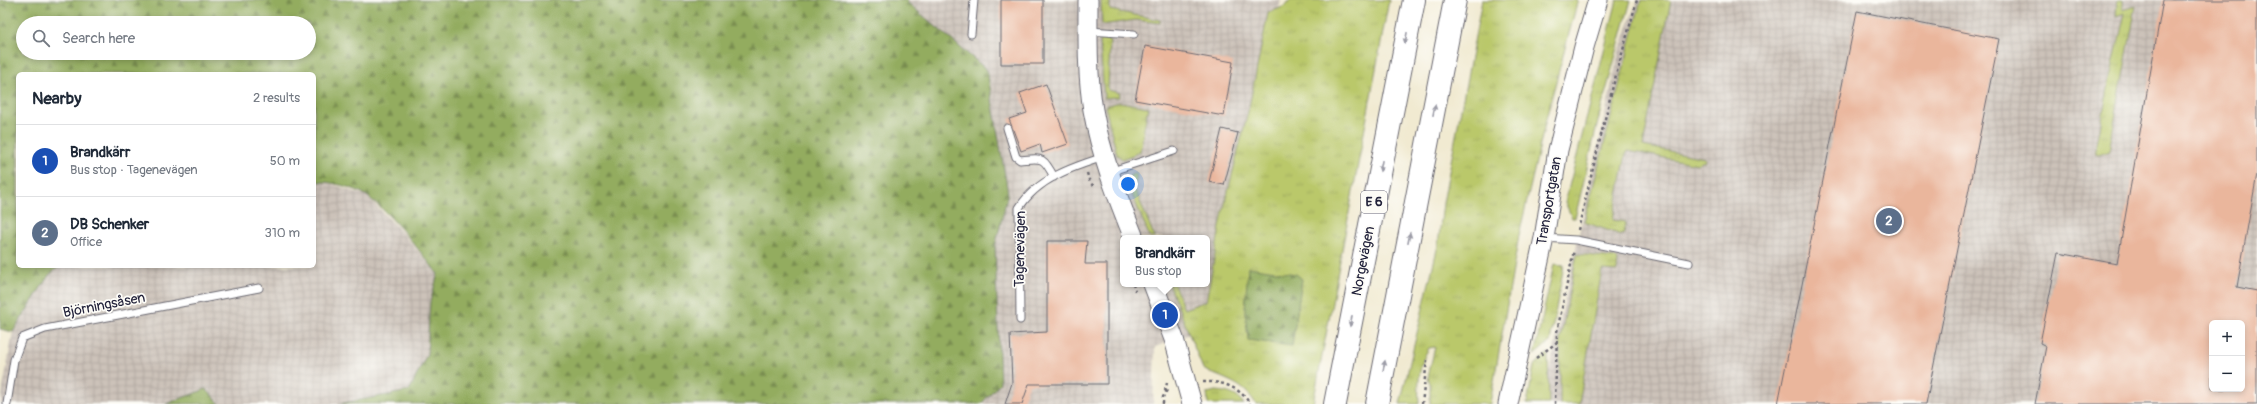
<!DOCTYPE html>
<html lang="en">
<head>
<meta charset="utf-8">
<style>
	:root { --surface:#fff; --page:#f2f2f3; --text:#1f2937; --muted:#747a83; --line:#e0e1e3; --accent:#d1495b }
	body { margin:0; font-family:Pangolin,sans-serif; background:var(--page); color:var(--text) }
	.controls { position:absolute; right:12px; bottom:12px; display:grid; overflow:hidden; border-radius:6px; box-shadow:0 2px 6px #0003 }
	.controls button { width:36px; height:36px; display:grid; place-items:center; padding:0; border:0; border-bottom:1px solid var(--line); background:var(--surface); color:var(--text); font:20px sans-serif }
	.you { position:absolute; left:1128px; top:184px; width:14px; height:14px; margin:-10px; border:3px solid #fff; border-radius:50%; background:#1a73e8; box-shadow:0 0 0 6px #1a73e833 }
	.badge { display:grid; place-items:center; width:26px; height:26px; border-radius:50%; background:var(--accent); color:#fff; font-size:13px; font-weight:700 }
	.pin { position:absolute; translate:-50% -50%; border:2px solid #fff; box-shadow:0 1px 4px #0006 }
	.popup { position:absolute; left:1120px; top:235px; width:90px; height:52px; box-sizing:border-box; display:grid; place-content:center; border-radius:6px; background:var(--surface); filter:drop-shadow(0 1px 3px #0005); font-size:13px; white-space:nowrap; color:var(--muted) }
	.popup b { font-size:15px; color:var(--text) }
	.popup::after { content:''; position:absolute; left:50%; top:100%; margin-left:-8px; border:8px solid transparent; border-top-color:var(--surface) }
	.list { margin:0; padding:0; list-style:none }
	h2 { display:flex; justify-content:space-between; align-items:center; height:52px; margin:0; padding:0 16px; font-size:17px }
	h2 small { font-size:13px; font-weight:400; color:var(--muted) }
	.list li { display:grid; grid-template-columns:26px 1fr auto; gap:12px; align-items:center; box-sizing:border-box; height:72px; padding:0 16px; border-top:1px solid var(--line) }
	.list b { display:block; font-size:15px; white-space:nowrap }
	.list p { margin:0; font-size:13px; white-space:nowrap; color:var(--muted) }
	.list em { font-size:13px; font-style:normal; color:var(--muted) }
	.icon { flex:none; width:22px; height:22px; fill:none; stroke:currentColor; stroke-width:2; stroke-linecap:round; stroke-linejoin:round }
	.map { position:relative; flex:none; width:2257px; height:404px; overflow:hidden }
	.search { position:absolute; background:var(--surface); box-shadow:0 2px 6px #0003; left:16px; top:16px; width:300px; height:44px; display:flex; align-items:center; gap:10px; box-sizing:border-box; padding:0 14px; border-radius:22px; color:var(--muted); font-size:15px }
	.panel { position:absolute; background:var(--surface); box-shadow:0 2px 6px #0003; left:16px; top:72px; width:300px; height:196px; border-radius:6px }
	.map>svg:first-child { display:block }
	.industrial { fill:url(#industrial-grid); fill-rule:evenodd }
	.grass { fill:url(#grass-tufts); stroke:#6e7553 }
	.forest { fill:url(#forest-firs); stroke:#5a674d; fill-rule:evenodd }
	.building { fill:#eab69c; fill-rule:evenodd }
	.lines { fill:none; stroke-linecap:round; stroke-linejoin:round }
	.lane-casing { stroke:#6a6870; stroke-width:9 }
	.secondary-casing { stroke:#6a6870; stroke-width:21 }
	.highway-casing { stroke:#6a6870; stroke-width:24 }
	.path { stroke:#6a6870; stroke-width:2.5; stroke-dasharray:3 3; stroke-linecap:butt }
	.lane { stroke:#fff; stroke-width:7 }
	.secondary { stroke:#fff; stroke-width:19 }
	.highway { stroke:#fff; stroke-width:22 }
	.oneway { fill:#9c9ca7 }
	.labels { text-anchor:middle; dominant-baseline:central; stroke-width:3.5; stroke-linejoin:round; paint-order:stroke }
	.shield { fill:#fdfcf7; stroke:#646373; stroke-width:1 }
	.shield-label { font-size:13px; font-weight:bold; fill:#22223b }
	.street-label { font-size:14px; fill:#22223b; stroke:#fdfcf7 }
</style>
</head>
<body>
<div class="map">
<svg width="2257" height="404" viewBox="0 0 2257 404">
	<defs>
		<pattern id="industrial-grid" width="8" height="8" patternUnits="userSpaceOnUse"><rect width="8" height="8" fill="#ccc2b9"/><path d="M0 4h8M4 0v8" fill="none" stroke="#afa6a0"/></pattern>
		<pattern id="grass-tufts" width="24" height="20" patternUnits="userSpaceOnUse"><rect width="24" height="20" fill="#bac86b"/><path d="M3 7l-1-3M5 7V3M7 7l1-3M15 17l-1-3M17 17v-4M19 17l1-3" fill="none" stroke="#a0ac5e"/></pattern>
		<pattern id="forest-firs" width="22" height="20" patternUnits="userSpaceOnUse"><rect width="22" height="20" fill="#93ac5f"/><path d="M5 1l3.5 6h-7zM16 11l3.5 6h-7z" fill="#788c50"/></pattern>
	</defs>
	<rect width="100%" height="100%" fill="#fdfcf7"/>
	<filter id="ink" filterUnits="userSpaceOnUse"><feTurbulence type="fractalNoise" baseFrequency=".025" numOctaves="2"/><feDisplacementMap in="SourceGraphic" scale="8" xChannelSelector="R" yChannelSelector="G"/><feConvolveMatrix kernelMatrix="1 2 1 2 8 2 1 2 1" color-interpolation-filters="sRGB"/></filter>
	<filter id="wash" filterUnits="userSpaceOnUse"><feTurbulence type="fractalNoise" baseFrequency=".012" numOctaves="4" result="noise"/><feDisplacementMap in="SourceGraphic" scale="16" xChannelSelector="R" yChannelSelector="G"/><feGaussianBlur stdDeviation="0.9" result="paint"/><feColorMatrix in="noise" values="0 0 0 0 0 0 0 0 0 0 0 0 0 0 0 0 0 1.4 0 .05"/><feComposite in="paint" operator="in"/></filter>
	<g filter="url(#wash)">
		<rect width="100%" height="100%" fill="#f1ead1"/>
		<!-- industrial -->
		<path class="industrial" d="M907,0H1281L1204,329L1155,347L1153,404H981L1000,383L995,247L1008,193ZM1123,238H1207V284H1123Z
			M1637,0H2257V404H1542L1618,55ZM2212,323H2242V389H2212Z
			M322,181L366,195L401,231L438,274L430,302L427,354L409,391L338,404H220L206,389L166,404H0L13,332L49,275L60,266H314V182Z"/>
		<!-- grass -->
		<path class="grass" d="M1101,0H1110V10L1160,20V23L1136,20L1102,25Z
			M1290,0H1389L1313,404H1256C1242,381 1224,380 1203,369L1169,284H1174L1184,309L1206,301L1223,211L1249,107L1268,13L1285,6Z
			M1482,0H1578L1547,115L1519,235L1490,404H1430V384L1428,377L1435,347L1429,348C1418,365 1418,384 1419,404H1400L1438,245L1443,203Z
			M1617,0H1631L1600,113L1575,218H1572L1565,202Z
			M1641,0H1671L1643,146L1705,158V161L1697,164L1628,151L1626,155L1613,220L1626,222L1624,234L1621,235L1584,222Z
			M2117,0H2123V10L2136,6L2109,151L2098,155L2095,154L2110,78L2125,13L2116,16Z
			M1103,38L1110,41L1108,90L1120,93L1119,97L1104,98L1100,41Z
			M1120,102L1148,107L1140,152L1122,159L1117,155L1105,106Z
			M1136,172L1137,177L1134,187L1155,238H1150L1127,182L1128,177Z
			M1577,254L1615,258L1618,260L1617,271L1602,270L1579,404H1560V340Z
			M1554,264L1564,265L1550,342L1534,355Z
			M1548,353L1549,404H1527L1534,366Z
			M1216,391C1228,392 1237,394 1244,404H1208L1207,393Z"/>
		<!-- forest -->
		<path class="forest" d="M0,0H907L908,3L987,70L1008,193L995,247L1000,383L981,404H338L409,391L427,354L430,302L438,274C418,249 392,215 367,196C357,188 326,180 314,182V74H18V266H60L49,275L13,332L0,329ZM23,23H309V53H23Z
			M1248,267L1296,274L1302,279L1292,346L1248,340L1245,309Z
			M206,389L220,404H166Z"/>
		<g id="blocks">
			<!-- building -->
			<path class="building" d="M1001,0H1043V64H1001Z
				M2163,0H2257V174L2237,287L2257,291V404H2035L2046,346L2040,343L2058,253L2117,264ZM2212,323H2242V389H2212Z
				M1857,11L1999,39L1926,404H1778Z
				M1145,46L1233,62L1224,116L1135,100Z
				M1046,84L1068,144L1042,153L1040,144L1021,151L1009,119L1027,113L1020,93Z
				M1222,129L1238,133L1224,185L1209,182Z
				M1047,241H1087L1085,264H1107V384H1029L1022,404H1005L1012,383L1010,334L1047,332Z"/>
		</g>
	</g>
	<g filter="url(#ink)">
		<use href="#blocks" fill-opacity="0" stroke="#6a6870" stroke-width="1"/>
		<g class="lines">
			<defs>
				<path id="lane" d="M1089,31L1134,34
					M971,34L974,0
					M1007,128L1016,157L1020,160C1042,158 1043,156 1054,177
					M1109,172L1174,151
					M1544,238L1576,240L1689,263
					M1020,320L1019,208C1037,179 1072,167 1104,157
					M7,404L14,360L22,338L45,329L259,288"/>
				<path id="secondary" d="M1088,0C1088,36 1087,74 1093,110C1101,155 1117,196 1134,238
					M1153,284L1174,339L1192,404
					M1508,404L1544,238L1558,150L1584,47L1598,0"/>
				<path id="highway" d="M1335,404L1414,0
					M1377,404L1455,0"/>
			</defs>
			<!-- lane casing -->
			<use href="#lane" class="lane-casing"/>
			<!-- secondary casing -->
			<use href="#secondary" class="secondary-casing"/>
			<!-- highway casing -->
			<use href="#highway" class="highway-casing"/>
			<!-- path -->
			<path class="path" d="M1087,173L1090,183L1095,187
				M1578,230L1613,86L1637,0
				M1133,284L1135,291
				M1536,358L1556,343
				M1203,382C1222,381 1240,387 1250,404
				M1165,391L1167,383
				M1163,404V397L1167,390
				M1422,404L1427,360
				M1555,404L1557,332L1574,250"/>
			<!-- lane -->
			<use href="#lane" class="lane"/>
			<!-- secondary -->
			<use href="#secondary" class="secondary"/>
			<!-- highway -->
			<use href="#highway" class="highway"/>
		</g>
		<!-- one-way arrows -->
		<defs><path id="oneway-solid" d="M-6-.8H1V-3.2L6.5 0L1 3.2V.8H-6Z"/></defs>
		<g class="oneway">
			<use href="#oneway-solid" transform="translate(1406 38) rotate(101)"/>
			<use href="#oneway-solid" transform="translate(1434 110) rotate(-79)"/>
			<use href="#oneway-solid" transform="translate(1381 166) rotate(101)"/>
			<use href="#oneway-solid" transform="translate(1409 238) rotate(-79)"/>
			<use href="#oneway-solid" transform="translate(1351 321) rotate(101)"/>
			<use href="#oneway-solid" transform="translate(1384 366) rotate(-79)"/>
		</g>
	</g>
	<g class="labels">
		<!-- shield labels -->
		<rect class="shield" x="1361" y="191" width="26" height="22" rx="3"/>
		<g class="shield-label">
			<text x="1374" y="202">E 6</text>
		</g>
		<!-- street labels -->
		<g class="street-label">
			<text transform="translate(1549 201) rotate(-80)">Transportgatan</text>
			<text transform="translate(1020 249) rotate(-89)">Tagenevägen</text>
			<text transform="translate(1363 261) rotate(-79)">Norgevägen</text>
			<text transform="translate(104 305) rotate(-11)">Björningsåsen</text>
		</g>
	</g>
</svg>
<div class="controls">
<button>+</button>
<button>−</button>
</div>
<div class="you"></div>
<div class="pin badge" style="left:1165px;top:315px;background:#1a4fb4">1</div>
<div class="popup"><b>Brandkärr</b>Bus stop</div>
<div class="pin badge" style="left:1889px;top:221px;background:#5c6f8a">2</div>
<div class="search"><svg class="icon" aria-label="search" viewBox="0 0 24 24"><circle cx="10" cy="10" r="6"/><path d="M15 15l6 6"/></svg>Search here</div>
<section class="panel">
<h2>Nearby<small>2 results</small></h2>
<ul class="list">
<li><span class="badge" style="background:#1a4fb4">1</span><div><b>Brandkärr</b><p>Bus stop · Tagenevägen</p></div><em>50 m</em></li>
<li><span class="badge" style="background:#5c6f8a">2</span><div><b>DB Schenker</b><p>Office</p></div><em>310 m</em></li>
</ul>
</section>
</div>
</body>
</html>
